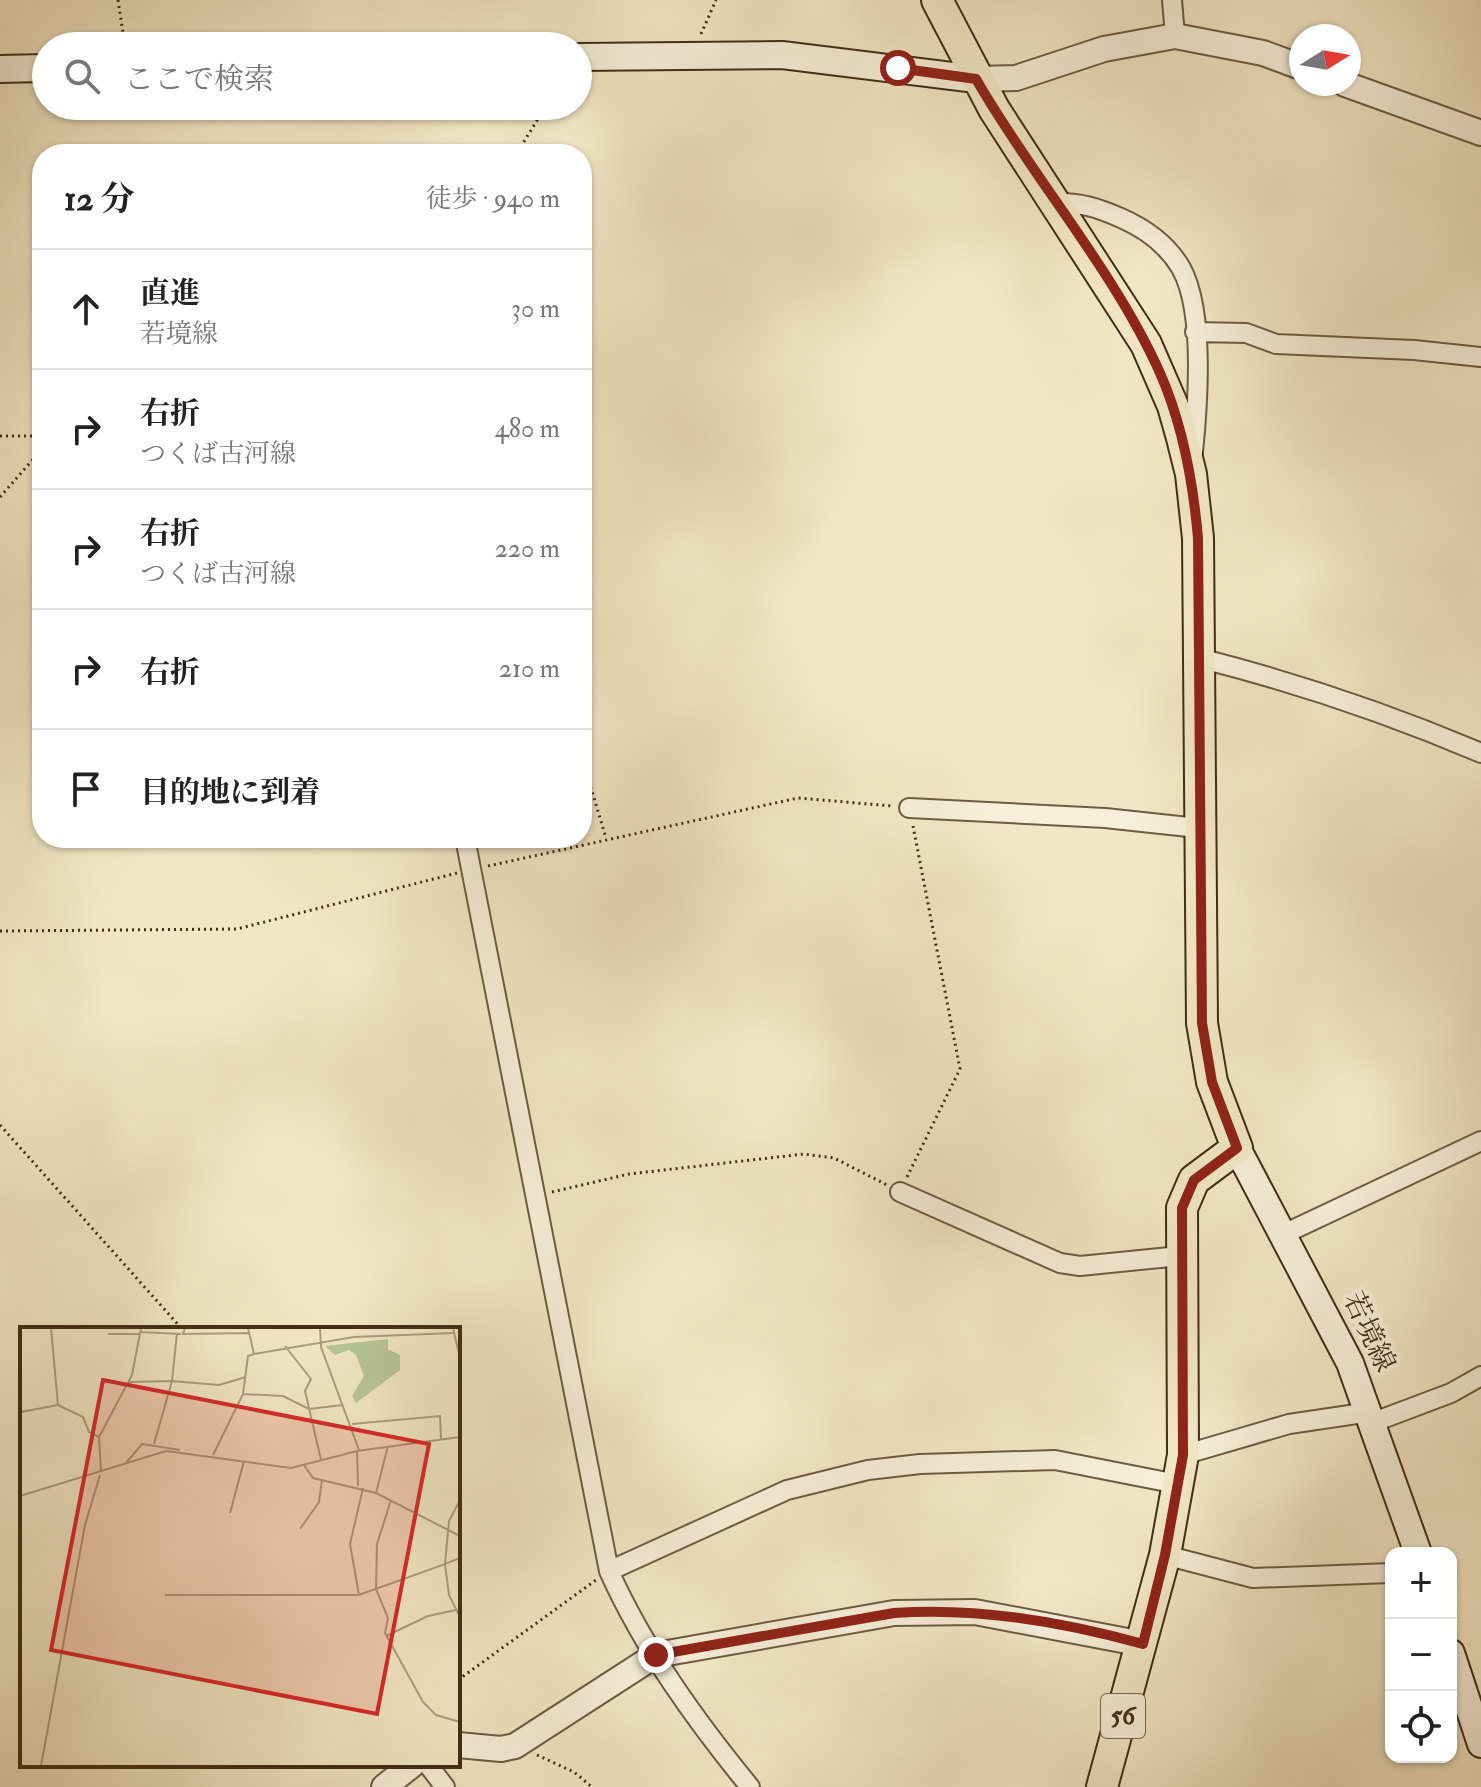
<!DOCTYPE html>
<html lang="ja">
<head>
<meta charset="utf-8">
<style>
	:root { --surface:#fff; --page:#f6f6f6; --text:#222; --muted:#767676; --line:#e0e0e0 }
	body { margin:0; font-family:"IM FELL Double Pica","Noto Serif JP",serif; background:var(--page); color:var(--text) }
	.controls { position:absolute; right:24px; bottom:24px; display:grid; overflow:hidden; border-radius:16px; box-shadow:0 2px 6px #0004 }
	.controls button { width:72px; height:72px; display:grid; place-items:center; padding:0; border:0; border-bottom:2px solid var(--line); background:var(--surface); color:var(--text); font:40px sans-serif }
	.compass { position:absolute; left:1289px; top:24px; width:72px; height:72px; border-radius:50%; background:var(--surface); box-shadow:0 2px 6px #0004; rotate:79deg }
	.stop { position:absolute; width:24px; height:24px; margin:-18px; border:6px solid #8f2418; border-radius:50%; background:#fff }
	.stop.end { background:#8f2418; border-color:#fff; box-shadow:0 2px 8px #0008 }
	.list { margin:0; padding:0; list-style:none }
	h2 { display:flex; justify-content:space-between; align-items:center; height:104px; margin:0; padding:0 32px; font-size:34px }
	h2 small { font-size:26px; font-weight:400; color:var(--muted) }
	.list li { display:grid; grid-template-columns:52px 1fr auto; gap:24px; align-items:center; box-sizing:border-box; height:120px; padding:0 32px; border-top:2px solid var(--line) }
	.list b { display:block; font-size:30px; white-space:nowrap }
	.list p { margin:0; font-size:26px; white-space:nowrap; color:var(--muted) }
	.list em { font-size:26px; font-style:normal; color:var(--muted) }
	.icon { flex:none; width:44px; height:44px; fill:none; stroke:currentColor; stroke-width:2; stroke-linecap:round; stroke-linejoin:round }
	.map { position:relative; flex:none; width:1481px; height:1787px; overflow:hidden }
	.search { position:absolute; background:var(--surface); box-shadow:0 2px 6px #0004; left:32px; top:32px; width:560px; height:88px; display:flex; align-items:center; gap:20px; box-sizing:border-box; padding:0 28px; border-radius:44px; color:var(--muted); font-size:30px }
	.panel { position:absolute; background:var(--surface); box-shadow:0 2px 6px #0004; left:32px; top:144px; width:560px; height:704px; border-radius:32px }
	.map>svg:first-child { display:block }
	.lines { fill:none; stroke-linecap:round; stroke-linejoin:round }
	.minor-casing { stroke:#6c5c40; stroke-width:22 }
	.tertiary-casing { stroke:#6c5c40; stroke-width:28 }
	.secondary-casing { stroke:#402d14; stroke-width:30 }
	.primary-casing { stroke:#402d14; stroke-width:34 }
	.path { stroke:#402d14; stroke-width:3; stroke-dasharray:2 4; stroke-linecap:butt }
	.minor { stroke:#f7efd9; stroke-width:18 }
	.tertiary { stroke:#f7efd9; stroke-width:24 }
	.secondary { stroke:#f7efd9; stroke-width:26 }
	.primary { stroke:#f2e7c5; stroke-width:30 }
	.route { stroke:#8f2418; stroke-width:10 }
	.labels { text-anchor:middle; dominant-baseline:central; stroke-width:8; stroke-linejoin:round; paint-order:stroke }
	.shield { fill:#f7efd9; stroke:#77674f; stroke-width:2 }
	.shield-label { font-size:26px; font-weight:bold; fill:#402d14 }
	.street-label { font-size:28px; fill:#402d14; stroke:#f7efd9 }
	.inset-road { fill:none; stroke:#ab9d7e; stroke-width:2 }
	.view { fill:#d62828; fill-opacity:0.15; stroke:#d62828; stroke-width:4 }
	.inset-edge { fill:none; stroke:#402d14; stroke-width:4 }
</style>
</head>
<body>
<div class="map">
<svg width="1481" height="1787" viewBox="0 0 1481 1787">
	<rect width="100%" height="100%" fill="#f2e7c5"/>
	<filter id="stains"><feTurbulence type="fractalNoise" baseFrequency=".0025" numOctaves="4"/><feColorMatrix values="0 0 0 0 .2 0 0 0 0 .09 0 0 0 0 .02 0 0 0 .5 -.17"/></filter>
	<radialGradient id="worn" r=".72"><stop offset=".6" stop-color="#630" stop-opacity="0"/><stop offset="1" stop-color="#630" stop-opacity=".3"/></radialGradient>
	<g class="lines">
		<defs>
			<path id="minor" d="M1172,0L1175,36
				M1056,203C1080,202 1098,208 1121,218C1146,229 1167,244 1181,268C1205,311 1198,403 1193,452
				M1195,332L1246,333L1276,344L1414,350L1481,357
				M1199,658C1298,683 1387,713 1481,753
				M909,808L1105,818L1198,828
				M465,838L609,1571C644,1649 696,1721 750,1787
				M900,1192L1060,1263L1080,1266L1180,1256
				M1284,1234L1481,1141
				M1374,1422L1451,1393L1481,1376
				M1183,1455L1289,1424L1370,1412
				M1165,1555L1253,1578L1391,1573
				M609,1571L787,1490L868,1470L920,1464L1055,1460L1177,1484
				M428,1765L445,1787"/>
			<path id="tertiary" d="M976,79L1016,78L1104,49L1175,36L1263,53L1301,67
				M1345,84L1481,133
				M458,1745L501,1749L515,1746L656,1655L894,1613L975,1612L1143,1644
				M384,1787L412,1765"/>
			<path id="secondary" d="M578,57L782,55L976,79
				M0,69L46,68
				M1237,1148L1350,1363L1418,1553
				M1451,1653L1481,1744"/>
			<path id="primary" d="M937,0L994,109L1146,344L1173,406L1182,438L1191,474L1198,538L1202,1023L1212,1082L1237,1148L1194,1180L1182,1208L1183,1455L1165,1555L1102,1787"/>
		</defs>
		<!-- minor casing -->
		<use href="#minor" class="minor-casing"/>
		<!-- tertiary casing -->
		<use href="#tertiary" class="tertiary-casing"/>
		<!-- secondary casing -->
		<use href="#secondary" class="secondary-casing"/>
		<!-- primary casing -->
		<use href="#primary" class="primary-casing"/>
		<!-- path -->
		<path class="path" d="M118,0L125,46
			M701,34L716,0
			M511,154L520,148L546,106
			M0,436H42
			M0,497L42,449
			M582,758L606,838
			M488,866L798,798L892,806
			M0,931L237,929L457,873
			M0,1125L182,1329
			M907,1177L960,1069L913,826
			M552,1192L629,1174L804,1154L834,1158L887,1185
			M458,1680L596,1580
			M537,1755L574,1772L592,1787"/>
		<!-- minor -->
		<use href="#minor" class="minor"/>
		<!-- tertiary -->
		<use href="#tertiary" class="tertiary"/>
		<!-- secondary -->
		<use href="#secondary" class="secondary"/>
		<!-- primary -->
		<use href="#primary" class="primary"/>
	</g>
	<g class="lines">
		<!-- route -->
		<path class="route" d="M656,1655L894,1613C977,1607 1064,1622 1143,1644L1165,1555L1183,1455L1182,1208L1194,1180L1237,1148L1212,1082L1202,1023L1198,538C1193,481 1183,425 1160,373C1114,270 1032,177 976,79L898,68"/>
	</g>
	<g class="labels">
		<!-- shield labels -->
		<rect class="shield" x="1101" y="1694" width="44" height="44" rx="6"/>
		<g class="shield-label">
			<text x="1123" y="1716">56</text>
		</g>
		<!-- street labels -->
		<g class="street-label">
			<text transform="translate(1369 1332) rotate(65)">若境線</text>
		</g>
	</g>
	<!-- overview -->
	<g transform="translate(20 1327)">
		<rect width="440" height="440" fill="#f2e7c5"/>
		<path d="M368,12V22L380,28V43L336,76L332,69L344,49L336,28L329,23L315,28L305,19Z" fill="#b7c697"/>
		<path class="inset-road" d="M31,1L38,78M165,1L163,7L230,6M228,1L234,27L228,29L223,67L263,69L289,82L323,78M300,1L301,20L339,123M433,1L440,31M120,5L161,7M157,6L152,54L199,58L226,50M88,7H120M265,19L291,52L285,64L301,133M234,27L334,10L433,6M109,55L152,54L134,117M1,85L38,78L63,90L69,105L79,110M332,97L420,89L421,113M337,124L338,159M193,128L223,67M106,136L122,117L160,123M284,138L293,151L356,166L440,209M81,145L79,110L112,48L121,1M356,166L368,119M0,169L146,124L271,141L337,124L440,110M371,173L357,217L356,262L368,291L365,306L403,375L416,388L440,395M440,173L429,194L425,237L440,231M210,186L224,134M280,202L299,175L302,153M145,268H339L425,237L429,268L440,290M339,268L330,217L343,161M366,309L408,289L436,283M21,439L65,198L80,148"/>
		<path class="view" d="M83,53L409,117L357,387L31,323Z"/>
		<rect width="440" height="440" class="inset-edge"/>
	</g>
	<rect width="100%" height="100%" filter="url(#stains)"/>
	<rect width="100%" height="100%" fill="url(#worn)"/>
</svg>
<div class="controls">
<button>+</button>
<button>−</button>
<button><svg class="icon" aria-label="locate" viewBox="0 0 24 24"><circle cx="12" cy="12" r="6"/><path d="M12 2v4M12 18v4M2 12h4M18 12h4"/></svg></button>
</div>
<svg class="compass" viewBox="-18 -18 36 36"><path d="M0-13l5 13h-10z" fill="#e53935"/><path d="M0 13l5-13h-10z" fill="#767676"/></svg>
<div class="stop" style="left:898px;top:68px"></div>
<div class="stop end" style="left:656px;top:1655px"></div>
<div class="search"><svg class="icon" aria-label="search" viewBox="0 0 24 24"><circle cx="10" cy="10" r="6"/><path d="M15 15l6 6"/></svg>ここで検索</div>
<section class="panel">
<h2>12 分<small>徒歩 · 940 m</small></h2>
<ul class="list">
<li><svg class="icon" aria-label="ahead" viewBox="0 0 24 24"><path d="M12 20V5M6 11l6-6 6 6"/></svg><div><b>直進</b><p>若境線</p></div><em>30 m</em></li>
<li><svg class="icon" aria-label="right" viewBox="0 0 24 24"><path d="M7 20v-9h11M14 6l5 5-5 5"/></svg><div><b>右折</b><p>つくば古河線</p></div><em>480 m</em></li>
<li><svg class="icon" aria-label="right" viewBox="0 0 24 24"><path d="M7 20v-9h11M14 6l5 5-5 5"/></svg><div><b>右折</b><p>つくば古河線</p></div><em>220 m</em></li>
<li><svg class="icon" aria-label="right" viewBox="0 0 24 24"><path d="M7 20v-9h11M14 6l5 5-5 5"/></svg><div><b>右折</b></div><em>210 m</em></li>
<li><svg class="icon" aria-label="arrive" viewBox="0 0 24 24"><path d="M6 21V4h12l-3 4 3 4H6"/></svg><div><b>目的地に到着</b></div></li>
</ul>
</section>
</div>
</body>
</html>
